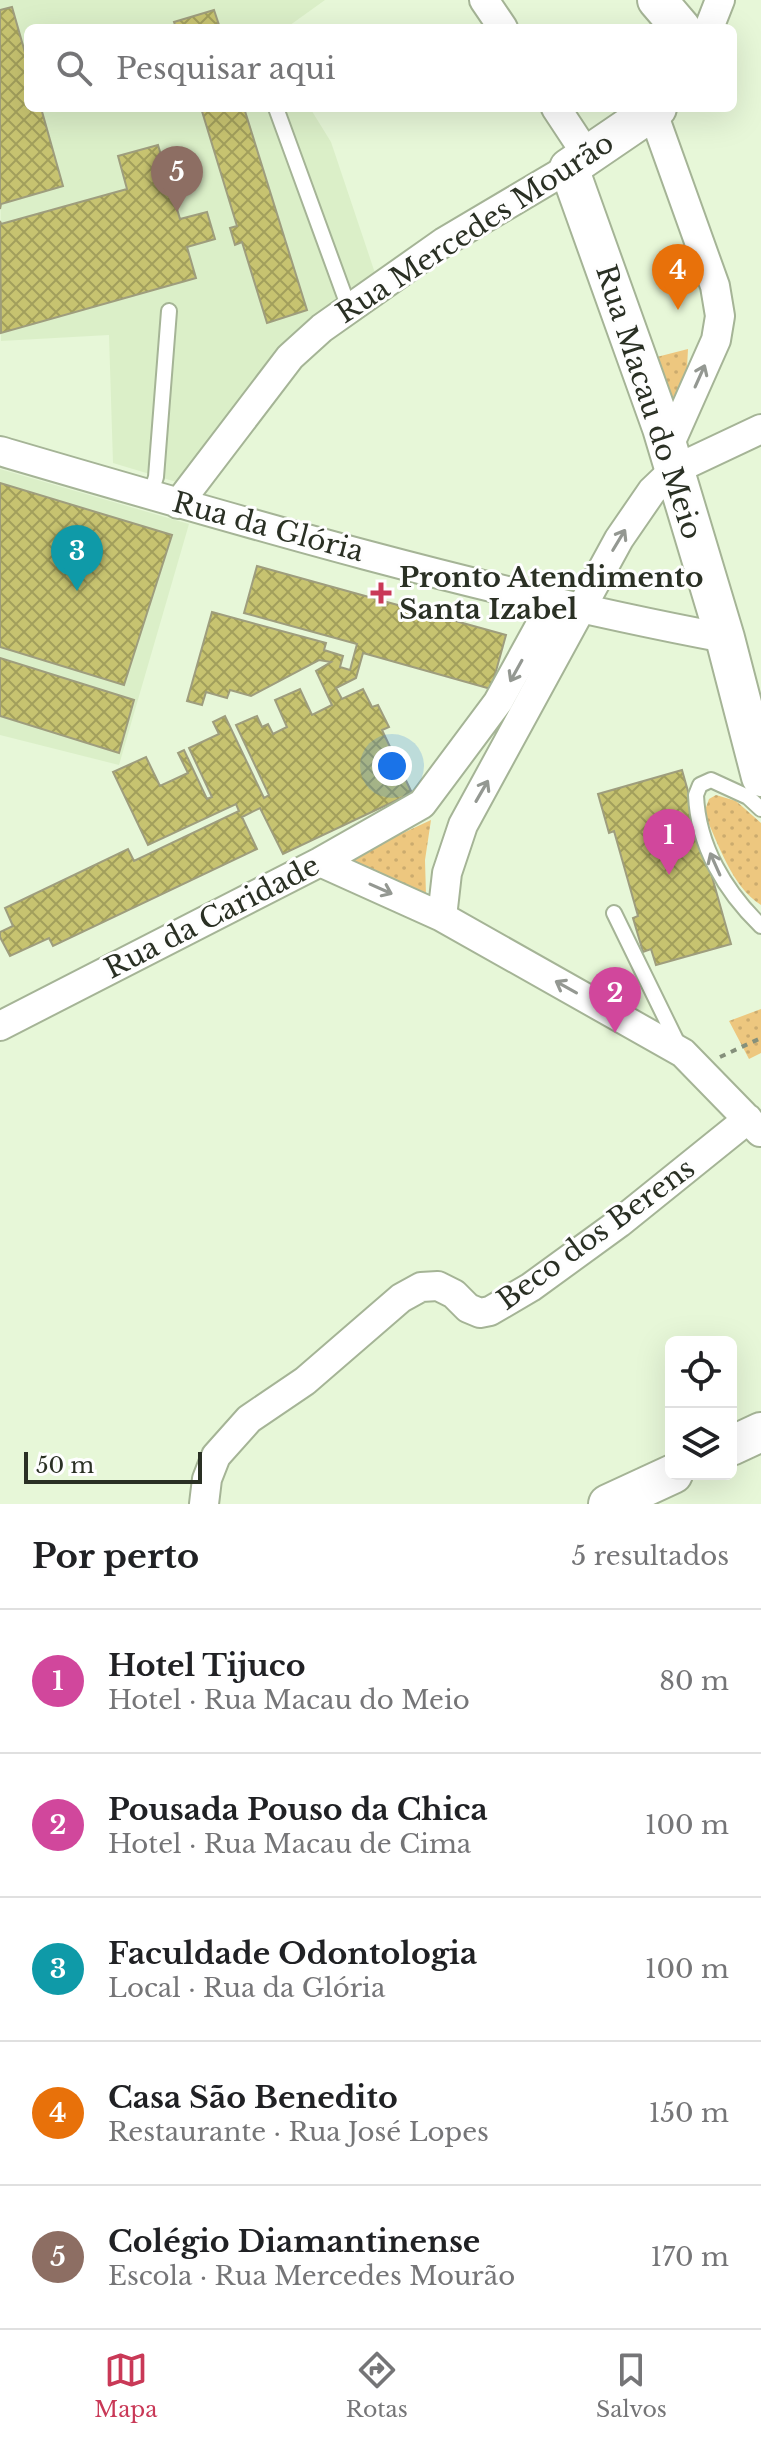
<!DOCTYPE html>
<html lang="pt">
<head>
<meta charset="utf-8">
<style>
	:root { --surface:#fff; --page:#f6f6f6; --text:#202124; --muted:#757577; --line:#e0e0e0; --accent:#c93957 }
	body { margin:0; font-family:"Libre Baskerville",serif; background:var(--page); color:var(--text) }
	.controls { position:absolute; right:24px; bottom:24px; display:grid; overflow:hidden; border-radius:12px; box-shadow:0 8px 32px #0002 }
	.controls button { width:72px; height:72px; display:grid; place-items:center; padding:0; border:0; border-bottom:2px solid var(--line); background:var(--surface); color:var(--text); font:40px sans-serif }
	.scale { position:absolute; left:24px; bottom:20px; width:178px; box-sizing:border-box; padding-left:8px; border:4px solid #2a3024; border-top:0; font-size:22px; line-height:28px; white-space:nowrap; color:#2a3024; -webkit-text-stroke:6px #fefefe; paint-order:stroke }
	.you { position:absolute; left:392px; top:766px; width:28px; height:28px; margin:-20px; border:6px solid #fff; border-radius:50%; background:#1a73e8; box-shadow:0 0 0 12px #1a73e833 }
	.badge { display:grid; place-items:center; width:52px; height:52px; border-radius:50%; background:var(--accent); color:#fff; font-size:26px; font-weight:700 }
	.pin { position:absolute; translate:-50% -66px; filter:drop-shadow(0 2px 4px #0008) }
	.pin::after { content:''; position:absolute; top:42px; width:28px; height:24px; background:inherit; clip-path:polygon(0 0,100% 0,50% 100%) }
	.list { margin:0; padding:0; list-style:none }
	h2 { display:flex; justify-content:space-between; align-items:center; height:104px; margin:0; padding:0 32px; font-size:34px }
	h2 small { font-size:26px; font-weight:400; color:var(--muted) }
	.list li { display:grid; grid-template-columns:52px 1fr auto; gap:24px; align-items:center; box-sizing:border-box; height:144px; padding:0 32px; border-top:2px solid var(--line) }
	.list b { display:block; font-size:30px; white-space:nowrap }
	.list p { margin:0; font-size:26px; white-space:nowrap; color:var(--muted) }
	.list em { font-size:26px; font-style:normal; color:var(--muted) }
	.icon { flex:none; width:44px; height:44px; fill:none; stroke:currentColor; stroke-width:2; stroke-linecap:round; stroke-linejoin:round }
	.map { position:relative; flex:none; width:761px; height:1504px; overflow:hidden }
	.search { position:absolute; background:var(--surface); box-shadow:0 8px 32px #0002; left:24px; right:24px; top:24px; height:88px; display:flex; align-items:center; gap:20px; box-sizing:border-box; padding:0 28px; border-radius:12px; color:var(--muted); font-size:30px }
	.sheet { height:824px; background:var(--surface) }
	nav { display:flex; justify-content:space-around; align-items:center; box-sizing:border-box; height:112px; border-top:2px solid var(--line); background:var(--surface); font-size:22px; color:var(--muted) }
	nav a { display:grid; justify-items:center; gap:4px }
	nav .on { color:var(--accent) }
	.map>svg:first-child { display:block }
	.built { fill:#dbefc8 }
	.grass { fill:url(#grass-dots) }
	.building { fill:url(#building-cross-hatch); stroke:#9e9d7d; stroke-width:2 }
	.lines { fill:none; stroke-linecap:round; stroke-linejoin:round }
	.lane-casing { stroke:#a5b496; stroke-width:18 }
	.street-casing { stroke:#a5b496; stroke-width:32 }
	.secondary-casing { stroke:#a5b496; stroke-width:42 }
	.path { stroke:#85907b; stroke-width:4; stroke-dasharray:6 6; stroke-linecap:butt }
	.lane { stroke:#fff; stroke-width:14 }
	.street { stroke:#fff; stroke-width:28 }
	.secondary { stroke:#fff; stroke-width:38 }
	.oneway { stroke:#949892 }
	.poi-dot { fill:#c93957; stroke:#fefefe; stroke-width:3 }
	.labels { text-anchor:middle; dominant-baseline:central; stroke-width:6; stroke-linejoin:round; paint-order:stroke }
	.street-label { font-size:28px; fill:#2a3024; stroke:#fefefe }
	.poi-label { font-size:28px; font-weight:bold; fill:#2a3024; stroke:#fefefe; text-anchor:start }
</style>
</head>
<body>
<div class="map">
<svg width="761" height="1504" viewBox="0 0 761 1504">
	<defs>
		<pattern id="grass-dots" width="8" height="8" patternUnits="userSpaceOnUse" patternTransform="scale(2)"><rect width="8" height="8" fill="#edc77f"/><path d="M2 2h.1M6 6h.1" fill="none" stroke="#cbab6e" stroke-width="1.8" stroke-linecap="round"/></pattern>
		<pattern id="building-cross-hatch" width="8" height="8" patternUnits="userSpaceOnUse" patternTransform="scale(2)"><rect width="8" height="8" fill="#c7c370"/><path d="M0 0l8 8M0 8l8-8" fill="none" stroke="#a29f5c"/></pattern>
	</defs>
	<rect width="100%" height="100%" fill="#e7f7d8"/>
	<!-- built -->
	<path class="built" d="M0,0H325L286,28H28V108H310L331,142L378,282L183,484L113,463L109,335L1,341Z
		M0,469L189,524L119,765L0,735Z"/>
	<!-- grass -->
	<path class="grass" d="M688,349L686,387L669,424L649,359Z
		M716,795L736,801L761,823V905C732,887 718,843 704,813L709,799Z
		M431,820L425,860L426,895L347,859Z
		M761,1009V1053L749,1059L729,1021Z"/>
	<!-- building -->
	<path class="building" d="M12,7L28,63V108H41L63,186L1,204L0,209V10Z
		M214,10L220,28H176L174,22Z
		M201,108H244L307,310L267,323L242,242L235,245L230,228L237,226Z
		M158,145L180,219L207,212L215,239L187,247L196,278L1,333L0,221L1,224L127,189L118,156Z
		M0,483L172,535L124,685L0,647Z
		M257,566L506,635L491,689L363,653L356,678L336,688L342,699L363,689L372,707L378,705L389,727L382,730L412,793L283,854L260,808L242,817L257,849L53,946L49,938L10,956L0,937V932L13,926L5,908L128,849L134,861L239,811L236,804L148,845L113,772L146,757L160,786L188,773L178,753L184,750L207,799L212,797L189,748L219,734L213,722L225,716L264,798L269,795L236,725L257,716L262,727L268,724L273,734L287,727L275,700L300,689L312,715L332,705L316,671L331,662L319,660L251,696L230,690L227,698L206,692L202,705L187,701L212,612L326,643L324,650L343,656L340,667L350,670L357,644L244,613Z
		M0,658L134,700L119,753L0,716Z
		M682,770L731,944L656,965L651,949L643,952L633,918L638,916L614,831L609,833L598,794Z"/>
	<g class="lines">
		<defs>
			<path id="lane" d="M276,108L349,308
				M150,495L156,477L169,311
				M761,809L748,797L711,780L700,785L696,795C698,846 725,891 761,926
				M614,913L679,1046"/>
			<path id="street" d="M484,0L503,28
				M709,28L720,0
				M556,108L587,155
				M653,113L715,286L720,316L716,340L668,448
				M0,451C239,521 480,592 725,638
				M178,504L290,357L322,328L444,242L569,168
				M320,862L442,917L683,1053L760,1132
				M442,917L447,873L463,825L619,539L652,491L674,470L761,429
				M0,1026L320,862L422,804L498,702L553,602
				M204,1504L207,1479L216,1456L249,1419L305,1381L401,1298L421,1287L438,1286L454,1294L468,1308L480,1313L490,1311L531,1287L619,1223L748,1119"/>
			<path id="secondary" d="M657,0L681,28
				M657,108L569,168L662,428L725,638L761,777
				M731,1446L761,1432
				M608,1504L673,1474"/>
		</defs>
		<!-- lane casing -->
		<use href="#lane" class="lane-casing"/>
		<!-- street casing -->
		<use href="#street" class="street-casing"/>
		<!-- secondary casing -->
		<use href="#secondary" class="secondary-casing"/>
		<!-- path -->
		<path class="path" d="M720,1057L761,1038"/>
		<!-- lane -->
		<use href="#lane" class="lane"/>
		<!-- street -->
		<use href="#street" class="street"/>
		<!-- secondary -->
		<use href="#secondary" class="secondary"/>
	</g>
	<!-- one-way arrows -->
	<defs><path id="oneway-shaft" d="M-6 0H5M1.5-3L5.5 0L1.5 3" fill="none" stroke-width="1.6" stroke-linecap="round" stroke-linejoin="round" transform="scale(2)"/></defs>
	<g class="oneway">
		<use href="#oneway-shaft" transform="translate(700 376) rotate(-66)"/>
		<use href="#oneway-shaft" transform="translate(619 540) rotate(-59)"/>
		<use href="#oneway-shaft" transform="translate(516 671) rotate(119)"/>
		<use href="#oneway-shaft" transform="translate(482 791) rotate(-60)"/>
		<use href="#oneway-shaft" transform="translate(715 864) rotate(-114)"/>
		<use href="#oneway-shaft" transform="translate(381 889) rotate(24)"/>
		<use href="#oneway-shaft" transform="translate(566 987) rotate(-151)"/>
	</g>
	<!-- markers -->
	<path class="poi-dot" d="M377 581h8v8h8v8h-8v8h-8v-8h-8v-8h8z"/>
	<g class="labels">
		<!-- street labels -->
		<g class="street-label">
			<text transform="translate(475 228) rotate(-33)">Rua Mercedes Mourão</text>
			<text transform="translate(649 402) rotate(72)">Rua Macau do Meio</text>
			<text transform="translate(268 527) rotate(15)">Rua da Glória</text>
			<text transform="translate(212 917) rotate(-27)">Rua da Caridade</text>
			<text transform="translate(596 1234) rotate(-36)">Beco dos Berens</text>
		</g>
		<!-- poi labels -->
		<g class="poi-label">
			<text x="399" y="577">Pronto Atendimento<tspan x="399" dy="32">Santa Izabel</tspan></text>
		</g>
	</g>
</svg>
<div class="controls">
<button><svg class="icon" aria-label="locate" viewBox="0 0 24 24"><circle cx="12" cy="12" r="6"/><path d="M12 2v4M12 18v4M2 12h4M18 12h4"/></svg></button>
<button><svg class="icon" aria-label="layers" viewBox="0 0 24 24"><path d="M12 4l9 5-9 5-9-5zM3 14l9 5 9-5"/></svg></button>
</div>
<div class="scale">50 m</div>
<div class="you"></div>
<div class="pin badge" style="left:669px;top:875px;background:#d1479c">1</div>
<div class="pin badge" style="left:615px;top:1033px;background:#d1479c">2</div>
<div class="pin badge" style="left:77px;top:591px;background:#0f9aa8">3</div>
<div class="pin badge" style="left:678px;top:310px;background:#e8710a">4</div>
<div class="pin badge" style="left:177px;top:212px;background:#8d6e63">5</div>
<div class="search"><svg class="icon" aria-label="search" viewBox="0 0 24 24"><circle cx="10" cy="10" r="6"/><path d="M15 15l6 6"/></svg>Pesquisar aqui</div>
</div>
<section class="sheet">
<h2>Por perto<small>5 resultados</small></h2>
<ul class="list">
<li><span class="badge" style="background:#d1479c">1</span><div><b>Hotel Tijuco</b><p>Hotel · Rua Macau do Meio</p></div><em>80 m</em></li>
<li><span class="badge" style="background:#d1479c">2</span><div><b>Pousada Pouso da Chica</b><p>Hotel · Rua Macau de Cima</p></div><em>100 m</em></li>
<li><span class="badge" style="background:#0f9aa8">3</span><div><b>Faculdade Odontologia</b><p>Local · Rua da Glória</p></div><em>100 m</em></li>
<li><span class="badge" style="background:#e8710a">4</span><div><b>Casa São Benedito</b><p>Restaurante · Rua José Lopes</p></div><em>150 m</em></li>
<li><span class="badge" style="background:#8d6e63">5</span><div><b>Colégio Diamantinense</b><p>Escola · Rua Mercedes Mourão</p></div><em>170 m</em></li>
</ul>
</section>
<nav>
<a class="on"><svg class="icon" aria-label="map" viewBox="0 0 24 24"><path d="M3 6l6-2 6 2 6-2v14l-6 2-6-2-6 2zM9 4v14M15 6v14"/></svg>Mapa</a>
<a><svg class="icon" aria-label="directions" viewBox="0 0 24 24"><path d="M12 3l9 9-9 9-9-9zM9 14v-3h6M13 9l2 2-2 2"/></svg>Rotas</a>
<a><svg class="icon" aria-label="saved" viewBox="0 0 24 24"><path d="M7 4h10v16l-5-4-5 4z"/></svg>Salvos</a>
</nav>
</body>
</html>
